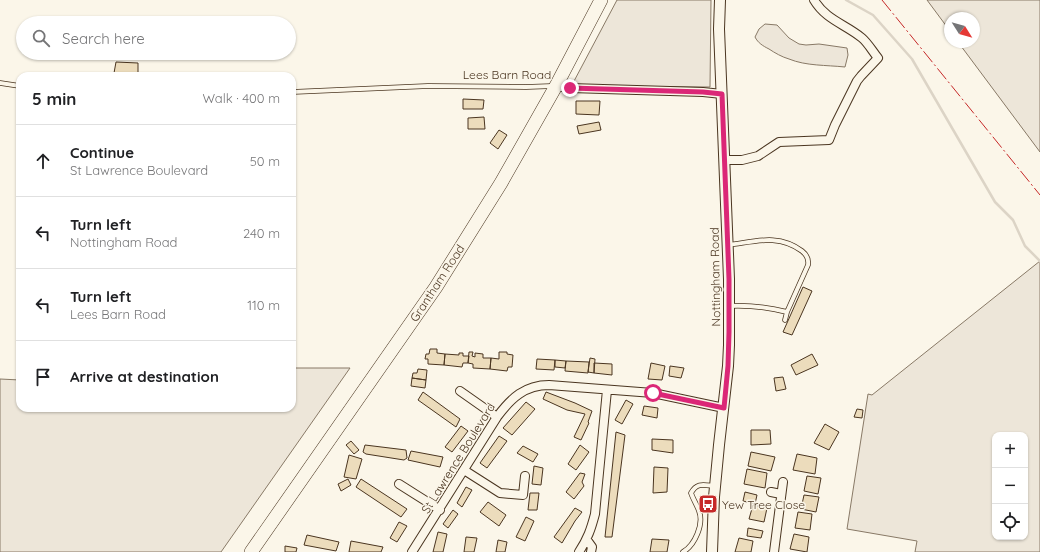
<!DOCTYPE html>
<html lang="en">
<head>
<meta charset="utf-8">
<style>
	:root { --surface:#fff; --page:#f2f2f2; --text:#202124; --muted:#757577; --line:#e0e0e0 }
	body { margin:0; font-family:Quicksand,sans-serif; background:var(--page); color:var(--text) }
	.controls { position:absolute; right:12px; bottom:12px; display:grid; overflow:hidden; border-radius:8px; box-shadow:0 1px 3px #0004 }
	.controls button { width:36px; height:36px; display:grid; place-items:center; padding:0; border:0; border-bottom:1px solid var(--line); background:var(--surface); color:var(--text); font:20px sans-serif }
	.compass { position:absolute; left:944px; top:12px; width:36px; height:36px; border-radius:50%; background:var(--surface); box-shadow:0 1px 3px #0004; rotate:127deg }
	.stop { position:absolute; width:12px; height:12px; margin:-9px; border:3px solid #db2777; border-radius:50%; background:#fff }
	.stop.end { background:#db2777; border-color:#fff; box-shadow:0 1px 4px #0008 }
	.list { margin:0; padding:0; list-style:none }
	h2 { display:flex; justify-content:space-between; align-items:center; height:52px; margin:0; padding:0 16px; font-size:17px }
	h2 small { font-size:13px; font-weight:400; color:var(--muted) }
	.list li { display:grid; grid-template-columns:26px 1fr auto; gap:12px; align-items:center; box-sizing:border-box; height:72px; padding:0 16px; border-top:1px solid var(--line) }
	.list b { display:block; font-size:15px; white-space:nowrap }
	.list p { margin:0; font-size:13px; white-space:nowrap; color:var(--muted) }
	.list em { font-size:13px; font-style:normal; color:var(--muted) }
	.icon { flex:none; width:22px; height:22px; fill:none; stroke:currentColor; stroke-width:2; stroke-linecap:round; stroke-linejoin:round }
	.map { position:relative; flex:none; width:1040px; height:552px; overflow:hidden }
	.search { position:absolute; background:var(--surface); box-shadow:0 1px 3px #0004; left:16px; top:16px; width:280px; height:44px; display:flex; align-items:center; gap:10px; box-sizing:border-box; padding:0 14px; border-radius:22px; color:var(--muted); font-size:15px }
	.panel { position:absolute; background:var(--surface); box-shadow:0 1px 3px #0004; left:16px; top:72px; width:280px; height:340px; border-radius:12px }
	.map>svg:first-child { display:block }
	.green { fill:#ede6d9; stroke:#887966; fill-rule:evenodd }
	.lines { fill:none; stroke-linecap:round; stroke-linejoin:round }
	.stream { stroke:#dcd4c6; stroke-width:2.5 }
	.building { fill:#ecdcbc; stroke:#4a3520 }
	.service-casing { stroke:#4a3520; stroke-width:5.5 }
	.minor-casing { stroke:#4a3520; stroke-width:10 }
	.tertiary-casing { stroke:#4a3520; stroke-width:12 }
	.trunk-casing { stroke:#4a3520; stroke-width:14 }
	.service { stroke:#fbf6e9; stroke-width:4 }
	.minor { stroke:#fbf6e9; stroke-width:8 }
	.tertiary { stroke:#fbf6e9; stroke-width:10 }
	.trunk { stroke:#fbf6e9; stroke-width:13 }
	.power { stroke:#c62828; stroke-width:1; stroke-dasharray:14 3 2 3; stroke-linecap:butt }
	.route { stroke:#db2777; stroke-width:5 }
	.labels { text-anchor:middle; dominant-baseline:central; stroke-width:3; stroke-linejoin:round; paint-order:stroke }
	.street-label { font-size:12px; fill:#4a3520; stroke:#fbf6e9 }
	.poi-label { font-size:12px; fill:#4a3520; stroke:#fbf6e9; text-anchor:start }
</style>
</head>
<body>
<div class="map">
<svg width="1040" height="552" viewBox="0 0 1040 552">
	<rect width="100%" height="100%" fill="#fbf6e9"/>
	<!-- green -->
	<path class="green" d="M617,0H711L710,87L582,86L573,83Z
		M927,0H1040V152L958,42H974V18H950V31Z
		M765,24L777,25L789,38L799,44L806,45L819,44L847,48L848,55L845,67C826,65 806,66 789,59C782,57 775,53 769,49C763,46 758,43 755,37L759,29Z
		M1040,261V552H915L917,541L847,529L868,394L872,395ZM995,435H1025V537H995Z
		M295,368H350L221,552H0V379L20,380V408H292V387Z"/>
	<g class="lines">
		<!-- stream -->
		<path class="stream" d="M846,0L873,15L912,59L995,202L1013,220L1025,246L1040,261"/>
	</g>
	<!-- building -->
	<path class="building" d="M116,62L138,63V74L114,73Z
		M463,99L484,100L483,109H463Z
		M576,101H600L599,115L576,114Z
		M484,117L485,129H468V118Z
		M599,122L601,130L579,134L577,126Z
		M499,130L507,135L498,149L490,143Z
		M803,287L812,291L792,335L783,332Z
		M430,349H437V353L445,354L444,365L428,364V359H425L426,354H429Z
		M469,352H473L472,356L475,357V353L483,354V358H491L490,369L473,368V364L468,363Z
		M499,352H507V354L513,355L512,367H508L507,371L490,369L491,358L499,359Z
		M459,353H463V356H469L468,363H463L462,367L444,365L445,354L459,355Z
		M812,354L818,365L796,375L791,365Z
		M590,358L595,359L594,373L588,372Z
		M537,359L555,360L554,370L536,369Z
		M555,360L566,361L565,368L555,367Z
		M566,361L589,362L588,373L565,371Z
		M594,363L612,364V375L594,373Z
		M651,363L665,366L662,380L648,379Z
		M670,366L684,368L681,378L669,376Z
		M418,369L427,370L426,380L412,378L413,373H417Z
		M783,377L786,389L776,391L774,378Z
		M412,378L426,380L425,388L411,386Z
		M423,392L460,419L456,427L418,400Z
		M546,392L575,403L592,411L588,422L589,423L581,440L574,437L585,414L567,410L543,399Z
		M626,400L633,404L622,424L615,420Z
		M526,402L535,409L512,435L503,428Z
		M644,406L658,408L657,418L642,415Z
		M857,409L863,410L862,418L854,417Z
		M825,424L839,432L829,450L814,443Z
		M461,426L468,431L452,452L445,447Z
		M751,430H770L771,444L751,445Z
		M616,432L625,435L612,537H605Z
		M499,436L507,441L487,468L480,463Z
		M652,439L673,440V453L652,450Z
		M351,441L359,450L354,454L346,445Z
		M365,445L406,450L407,458L404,460L366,454L363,452Z
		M580,445L589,452L576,470L568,464Z
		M523,446L538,454L533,462L517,453Z
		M411,451L443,457L440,467L408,460Z
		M751,452L775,457L771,471L748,466Z
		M797,454L817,458L815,474L793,470Z
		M349,455L362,459L356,479L344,477Z
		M534,466L543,468L541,485L532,484Z
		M654,467L668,468L667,492L653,493Z
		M747,469L767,473L765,488L744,484Z
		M580,473L585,474L582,482L584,486L574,499L566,492Z
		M807,476L821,478L818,494L804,491Z
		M348,479L351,485L341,491L338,484Z
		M361,479L407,509L401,517L356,487Z
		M466,487L472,490L462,507L457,503Z
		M745,492L757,495L755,504L743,501Z
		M530,493H539L537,510H528Z
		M804,495L819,497L816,512L801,509Z
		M488,502L506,515L499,526L480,512Z
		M753,505L767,508L764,522L749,519Z
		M575,508L582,512L575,521L562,543L554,537Z
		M453,510L458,514L448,528L443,524Z
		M798,512L812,514L810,530L795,528Z
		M526,517L534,521L525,541L516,537Z
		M399,522L407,526L397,542L390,538Z
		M748,528L763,531L761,538L747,536Z
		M438,532L447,534L443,552H433Z
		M794,534L809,537L807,552L790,549Z
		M307,535L339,542L336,551L304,545Z
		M466,537L477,538L474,552H464Z
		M739,538L753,541L751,552H735Z
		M652,539L669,540L667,552H650Z
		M498,540L507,542L505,552H496Z
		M351,541L383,547L381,552H349Z
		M285,546L297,548L296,552H285Z"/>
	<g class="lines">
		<defs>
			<path id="service" d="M0,83L20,86
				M292,92L428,86L526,87L553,86
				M728,245C754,242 778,233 802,251C807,255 809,259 808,265L787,312L785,320
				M729,306C750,305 767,307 787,312
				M683,552C695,545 704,524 699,511C697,505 693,499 691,493C697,482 704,485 715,486"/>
			<path id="minor" d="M556,86L570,88L703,92L722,94
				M724,160H742L758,156L779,142L829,140L835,125L857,81L861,76L878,58C873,52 868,43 862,38C845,24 826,20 814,0
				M460,391L497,417
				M464,470L500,493L523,495L525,476
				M399,484L440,510
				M771,492L781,494
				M587,540L592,547L591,552
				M412,552L497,417C511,398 525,385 549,385L653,393L724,408
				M579,552C588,538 591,529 595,514L607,390
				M774,552L783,482"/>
			<path id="tertiary" d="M712,552L714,497L719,445L728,366L729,345V279L719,29L720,0"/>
			<path id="trunk" d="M251,552L436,287L501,183L556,86L601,0"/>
		</defs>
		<!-- service casing -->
		<use href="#service" class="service-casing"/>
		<!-- minor casing -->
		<use href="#minor" class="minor-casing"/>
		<!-- tertiary casing -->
		<use href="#tertiary" class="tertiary-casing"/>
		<!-- trunk casing -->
		<use href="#trunk" class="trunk-casing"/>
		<!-- service -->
		<use href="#service" class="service"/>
		<!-- minor -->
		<use href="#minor" class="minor"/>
		<!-- tertiary -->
		<use href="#tertiary" class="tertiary"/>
		<!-- trunk -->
		<use href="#trunk" class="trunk"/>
		<!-- power -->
		<path class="power" d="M882,0L1040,195"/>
	</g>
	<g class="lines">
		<!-- route -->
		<path class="route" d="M570,88L703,92L722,94L729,279V332L728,366L724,408L653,393"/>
	</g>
	<!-- icons -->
	<defs>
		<symbol id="bus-square" viewBox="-11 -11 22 22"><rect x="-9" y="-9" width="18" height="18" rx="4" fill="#c62828" stroke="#fbf6e9"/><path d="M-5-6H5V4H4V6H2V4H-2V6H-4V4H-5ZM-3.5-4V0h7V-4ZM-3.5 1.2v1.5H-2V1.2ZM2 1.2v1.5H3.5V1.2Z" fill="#fff"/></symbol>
	</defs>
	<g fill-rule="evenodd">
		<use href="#bus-square" x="697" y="493" width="22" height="22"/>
	</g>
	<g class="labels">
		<!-- street labels -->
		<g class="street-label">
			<text x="507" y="74">Lees Barn Road</text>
			<text transform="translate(715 277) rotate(-91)">Nottingham Road</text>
			<text transform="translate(437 283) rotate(-57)">Grantham Road</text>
			<text transform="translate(458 458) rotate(-58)">St Lawrence Boulevard</text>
		</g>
		<!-- poi labels -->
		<g class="poi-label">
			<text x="722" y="504">Yew Tree Close</text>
		</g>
	</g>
</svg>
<div class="controls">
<button>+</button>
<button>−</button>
<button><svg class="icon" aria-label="locate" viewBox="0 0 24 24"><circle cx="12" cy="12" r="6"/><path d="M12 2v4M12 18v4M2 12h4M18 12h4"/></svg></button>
</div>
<svg class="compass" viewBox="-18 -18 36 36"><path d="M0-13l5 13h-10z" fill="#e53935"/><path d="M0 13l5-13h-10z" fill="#757577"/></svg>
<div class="stop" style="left:653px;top:393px"></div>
<div class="stop end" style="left:570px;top:88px"></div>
<div class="search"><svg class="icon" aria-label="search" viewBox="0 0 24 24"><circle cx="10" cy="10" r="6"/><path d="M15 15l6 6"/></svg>Search here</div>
<section class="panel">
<h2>5 min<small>Walk · 400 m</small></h2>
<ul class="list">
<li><svg class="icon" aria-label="ahead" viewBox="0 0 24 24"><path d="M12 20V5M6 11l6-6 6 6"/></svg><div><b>Continue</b><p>St Lawrence Boulevard</p></div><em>50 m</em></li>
<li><svg class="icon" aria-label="left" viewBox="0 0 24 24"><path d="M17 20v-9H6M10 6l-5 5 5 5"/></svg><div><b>Turn left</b><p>Nottingham Road</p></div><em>240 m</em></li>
<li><svg class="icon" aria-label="left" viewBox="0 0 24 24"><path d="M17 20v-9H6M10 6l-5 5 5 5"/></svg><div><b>Turn left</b><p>Lees Barn Road</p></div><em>110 m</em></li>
<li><svg class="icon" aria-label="arrive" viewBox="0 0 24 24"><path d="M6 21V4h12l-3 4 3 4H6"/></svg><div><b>Arrive at destination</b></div></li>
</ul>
</section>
</div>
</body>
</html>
